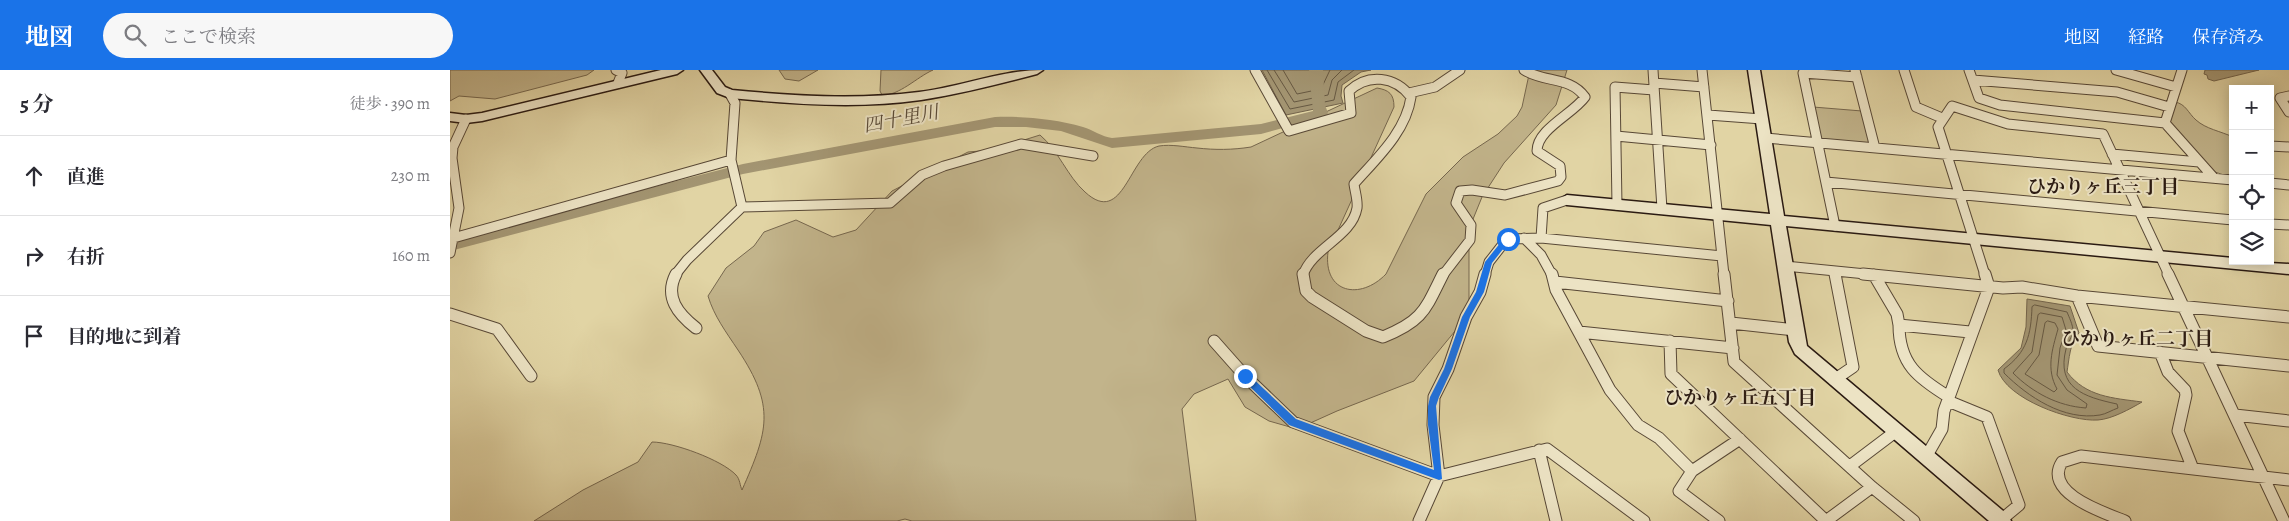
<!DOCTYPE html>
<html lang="ja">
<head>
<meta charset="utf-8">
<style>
	:root { --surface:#fff; --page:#f7f7f7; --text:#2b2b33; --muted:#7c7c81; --line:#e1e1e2; --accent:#1a73e8 }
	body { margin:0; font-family:Alegreya,"Noto Serif JP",serif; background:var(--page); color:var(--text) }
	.controls { position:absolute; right:15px; top:15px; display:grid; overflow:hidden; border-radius:0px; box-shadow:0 2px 12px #0003 }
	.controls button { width:45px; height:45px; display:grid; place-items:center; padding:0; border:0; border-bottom:1px solid var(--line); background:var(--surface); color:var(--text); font:25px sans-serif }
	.stop { position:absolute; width:15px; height:15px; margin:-11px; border:4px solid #1a73e8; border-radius:50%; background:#fff }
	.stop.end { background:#1a73e8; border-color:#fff; box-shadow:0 1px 5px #0008 }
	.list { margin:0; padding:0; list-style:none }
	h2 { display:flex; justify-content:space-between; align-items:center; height:65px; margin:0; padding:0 20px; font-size:21px }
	h2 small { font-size:16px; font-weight:400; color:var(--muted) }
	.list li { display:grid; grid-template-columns:32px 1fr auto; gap:15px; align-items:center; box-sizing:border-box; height:80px; padding:0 20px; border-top:1px solid var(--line) }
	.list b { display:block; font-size:19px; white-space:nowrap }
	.list em { font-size:16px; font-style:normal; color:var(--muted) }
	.icon { flex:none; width:28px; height:28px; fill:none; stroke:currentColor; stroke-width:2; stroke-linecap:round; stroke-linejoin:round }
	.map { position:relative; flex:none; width:1839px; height:451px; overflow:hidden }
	header { display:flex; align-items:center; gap:30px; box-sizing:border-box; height:70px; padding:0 25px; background:var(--accent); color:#fff }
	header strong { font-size:24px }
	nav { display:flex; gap:28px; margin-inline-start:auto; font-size:18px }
	.search { width:350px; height:45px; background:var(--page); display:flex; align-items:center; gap:12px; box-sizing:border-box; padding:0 18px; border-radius:28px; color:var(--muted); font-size:19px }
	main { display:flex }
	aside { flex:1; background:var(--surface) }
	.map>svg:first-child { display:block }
	.green { fill:#c2b48b; stroke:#76674e }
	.water { fill:#a39572; stroke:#73644c }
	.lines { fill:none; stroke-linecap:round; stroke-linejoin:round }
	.shore { stroke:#665842; stroke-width:1 }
	.river { fill:#a39572; fill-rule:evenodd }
	.street-far1-casing { stroke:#584836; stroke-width:11 }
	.street-casing { stroke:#584836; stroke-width:13 }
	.secondary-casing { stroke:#2a1a12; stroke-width:3 }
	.street-far1 { stroke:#ece3c4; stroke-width:9 }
	.street { stroke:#ece3c4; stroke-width:11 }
	.secondary { fill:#ece3c4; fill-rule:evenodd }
	.route { fill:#1a73e8 }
	.labels { text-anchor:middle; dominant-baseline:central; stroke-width:4; stroke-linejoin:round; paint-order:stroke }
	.water-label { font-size:19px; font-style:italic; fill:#5a4b38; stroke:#ece3c4 }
	.neighbourhood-label { font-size:19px; font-weight:bold; fill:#2a1a12; stroke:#ece3c4 }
</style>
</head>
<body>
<header>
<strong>地図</strong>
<div class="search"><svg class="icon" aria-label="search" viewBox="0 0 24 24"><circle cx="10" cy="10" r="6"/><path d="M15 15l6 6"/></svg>ここで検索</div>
<nav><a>地図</a><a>経路</a><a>保存済み</a></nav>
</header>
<main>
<aside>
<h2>5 分<small>徒歩 · 390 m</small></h2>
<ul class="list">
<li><svg class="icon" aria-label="ahead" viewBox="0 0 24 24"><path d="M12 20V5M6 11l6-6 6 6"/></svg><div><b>直進</b></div><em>230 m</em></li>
<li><svg class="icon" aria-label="right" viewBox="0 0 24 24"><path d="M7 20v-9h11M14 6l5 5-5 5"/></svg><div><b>右折</b></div><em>160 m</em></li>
<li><svg class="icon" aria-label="arrive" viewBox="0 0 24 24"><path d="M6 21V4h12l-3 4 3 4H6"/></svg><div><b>目的地に到着</b></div></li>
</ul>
</aside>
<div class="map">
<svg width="1839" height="451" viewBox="0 0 1839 451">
	<rect width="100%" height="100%" fill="#e1d4a4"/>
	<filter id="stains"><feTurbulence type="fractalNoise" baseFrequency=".004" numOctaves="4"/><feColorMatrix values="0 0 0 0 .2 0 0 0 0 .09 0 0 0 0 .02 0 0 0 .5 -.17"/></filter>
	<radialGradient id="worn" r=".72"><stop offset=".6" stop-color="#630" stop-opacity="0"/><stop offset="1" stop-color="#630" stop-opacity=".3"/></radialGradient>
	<!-- green -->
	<path class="green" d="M0,0H144L137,5L45,29L9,26L0,31Z
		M329,0H368L349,11L335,9Z
		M431,0H483C467,7 449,26 432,25L430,21Z
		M1080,0H1117L1106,35L1054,93L1032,127L1019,159V244L964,311L887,341L847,359L819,351L795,337L778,309L744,324L732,339L746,451H462L455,449L447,451H84L133,420L188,392L202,372C223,372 272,390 286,405C290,409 290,416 292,420C318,361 326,337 288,280C276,262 264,246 258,226L276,198L304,176L314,162L346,150L383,167L406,160L442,121L518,82L542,80L590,65C609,81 617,106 635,122C674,158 679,83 709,76C721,74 735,77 747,78C765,80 782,80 801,77L927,18C939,20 944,24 944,37L878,182C873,223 910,231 936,204L976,124L1013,87L1048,64L1067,46L1072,37Z
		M1725,32C1736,34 1738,43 1746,50C1756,59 1770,61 1783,67V108L1765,102L1718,53Z
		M1363,37L1412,41L1421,74L1370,69Z"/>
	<!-- water -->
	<path class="water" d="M812,0H921L911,2L892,15L891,26L893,33L836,45Z
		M1755,0H1809L1764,11L1758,9L1757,5L1754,4Z
		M1577,229L1620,236L1629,263C1620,271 1619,290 1617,302C1636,327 1663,328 1692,332C1680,339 1662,349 1648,350C1621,352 1556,329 1548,300L1571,278L1576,257Z"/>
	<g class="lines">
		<!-- shore -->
		<path class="shore" d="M817,0L840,39L884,30L888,12L904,0
			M824,0L844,32L878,25L882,10L892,0
			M833,0L847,24L871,19L880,0
			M1585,235L1617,242C1619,247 1623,255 1623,261C1623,266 1617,273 1616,279C1606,318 1634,327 1667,334L1668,338C1662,340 1656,344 1650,345C1614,351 1578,327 1554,303V299C1577,282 1581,265 1582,237Z
			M1591,243L1612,247L1616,260L1610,278L1607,305L1617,320L1637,334L1636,338C1608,336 1583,323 1563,303L1582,282L1588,245Z
			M1598,251L1605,253L1608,259C1602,280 1596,299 1607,319L1604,322L1575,304L1589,285L1595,253Z"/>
		<!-- river -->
		<path class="river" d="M859,0H873L875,35L878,43L876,46L811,64L662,78L611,61L576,57H545L293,104L0,181V169L293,94L545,47C574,46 605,49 633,57C643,60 652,67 662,68L811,54L863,41Z"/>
		<defs>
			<path id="street-far1" d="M166,0L172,3L168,13
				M805,0L839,61L901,43L899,21C918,3 945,6 961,27C956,62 926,89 904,114C905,122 908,130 907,138C902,167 862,178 853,205
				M1203,0L1212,139
				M1252,0L1274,205
				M1405,0L1425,78
				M1454,0L1466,37L1492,48
				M1519,0L1529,28L1550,35L1715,53
				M1666,0L1726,17
				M1732,0L1715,53L1764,108
				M1523,10L1667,22L1719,37
				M1204,13L1254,17
				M959,23L985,17L1010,0
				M280,24L285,33L281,90L292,137
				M1839,26L1830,28L1839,42
				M1258,45L1312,49
				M1166,66L1261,75
				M1315,68L1783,110
				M1820,76L1839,77
				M1662,84L1749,92
				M1376,112L1783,150
				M1820,113L1839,115
				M1167,135L1165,17L1204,20
				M1820,154L1839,155
				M1385,156L1353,3L1407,7
				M1074,168L1091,185L1102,205
				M1091,168L1093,138L1117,130
				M0,169L281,90
				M0,183L9,138L2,88L3,77L16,49
				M1335,196L1426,205
				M1384,201L1385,205
				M225,205L237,190L292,137L440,133L472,105L494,96L571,74L643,86
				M993,205L1020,170L1021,155L1006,133L1010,121L1022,120L1055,125L1108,111L1111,107L1110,96L1087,81C1087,59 1123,44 1135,27C1120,6 1094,13 1074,0
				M1035,205L1039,192L1057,169L1091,168L1272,186
				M1535,205L1488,57L1502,36L1558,54L1653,64L1719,205"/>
			<path id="street" d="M226,204C214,227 228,244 246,258
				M853,204L856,221L862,227L916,261L933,267C973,251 975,240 993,204
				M1102,204L1106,220L1160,320L1188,355L1209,368L1242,401
				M1274,204L1284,292L1422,417L1464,451
				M1413,204L1553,218L1572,217L1627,226L1839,247
				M1718,204L1834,451
				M1424,205L1447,244L1449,255L1520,262
				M1105,212L1278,231
				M1627,226L1648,276L1839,296
				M0,244L47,259L81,306
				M1281,253L1345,260
				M1449,255C1449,294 1468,308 1499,327
				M1129,262L1283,278
				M764,271L795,306L843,352L989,406L1097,379L1194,451
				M1220,271L1221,304L1376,451L1422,417
				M1710,282L1718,302L1735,320L1736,325L1728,361L1743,399
				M1384,310L1403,297L1385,204
				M1498,331L1537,347L1569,435L1551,450
				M1785,345L1839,351
				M1089,380L1106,451
				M1476,387L1492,359L1494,341L1539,217L1535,204
				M1400,396L1445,362
				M969,451L989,406L983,355L984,327L998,299L1016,247L1030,222L1035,204
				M1269,451L1229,421L1242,401L1290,369
				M1675,451C1655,443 1592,423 1612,392L1631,386L1839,410"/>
			<path id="secondary" d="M211,0H233L227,4L32,51L16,53L0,51V43L16,45L32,43Z
				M250,0H262L275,17L282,20C344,26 407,30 469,22C511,17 551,0 593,0L587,4C549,14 510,24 471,30C408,39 343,34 280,28L267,23Z
				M1298,0H1310L1334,146L1783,188V191L1839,194V204L1336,156L1357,276L1558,445L1561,451H1539L1345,284L1339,272L1321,155L1117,135L1110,130L1117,125L1320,144Z"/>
		</defs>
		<!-- street-far1 casing -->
		<use href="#street-far1" class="street-far1-casing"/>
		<!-- street casing -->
		<use href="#street" class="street-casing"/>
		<!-- secondary casing -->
		<use href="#secondary" class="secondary-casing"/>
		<!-- street-far1 -->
		<use href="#street-far1" class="street-far1"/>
		<!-- street -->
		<use href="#street" class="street"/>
		<!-- secondary -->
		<use href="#secondary" class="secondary"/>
	</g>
	<!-- route -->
	<path class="route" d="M1055,167L1061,169L1042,193L1034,222L1020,247L1002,299L989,327L986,336L992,409L989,410L839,355L792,309V304H798L846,349L984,400L978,355V336L980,327L994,299L1012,247L1026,222L1035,192Z"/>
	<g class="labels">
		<!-- water labels -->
		<g class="water-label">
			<text transform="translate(451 49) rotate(-11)">四十里川</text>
		</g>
		<!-- neighbourhood labels -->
		<g class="neighbourhood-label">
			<text x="1653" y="117">ひかりヶ丘三丁目</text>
			<text x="1687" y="269">ひかりヶ丘二丁目</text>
			<text x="1290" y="328">ひかりヶ丘五丁目</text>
		</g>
	</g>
	<rect width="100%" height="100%" filter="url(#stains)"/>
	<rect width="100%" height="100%" fill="url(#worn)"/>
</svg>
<div class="controls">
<button>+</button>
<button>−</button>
<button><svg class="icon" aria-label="locate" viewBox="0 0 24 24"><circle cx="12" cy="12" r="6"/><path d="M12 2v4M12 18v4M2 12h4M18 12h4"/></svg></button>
<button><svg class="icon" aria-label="layers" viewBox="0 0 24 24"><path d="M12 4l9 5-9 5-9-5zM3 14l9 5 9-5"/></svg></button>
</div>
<div class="stop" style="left:1058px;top:169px"></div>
<div class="stop end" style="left:795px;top:306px"></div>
</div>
</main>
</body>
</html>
